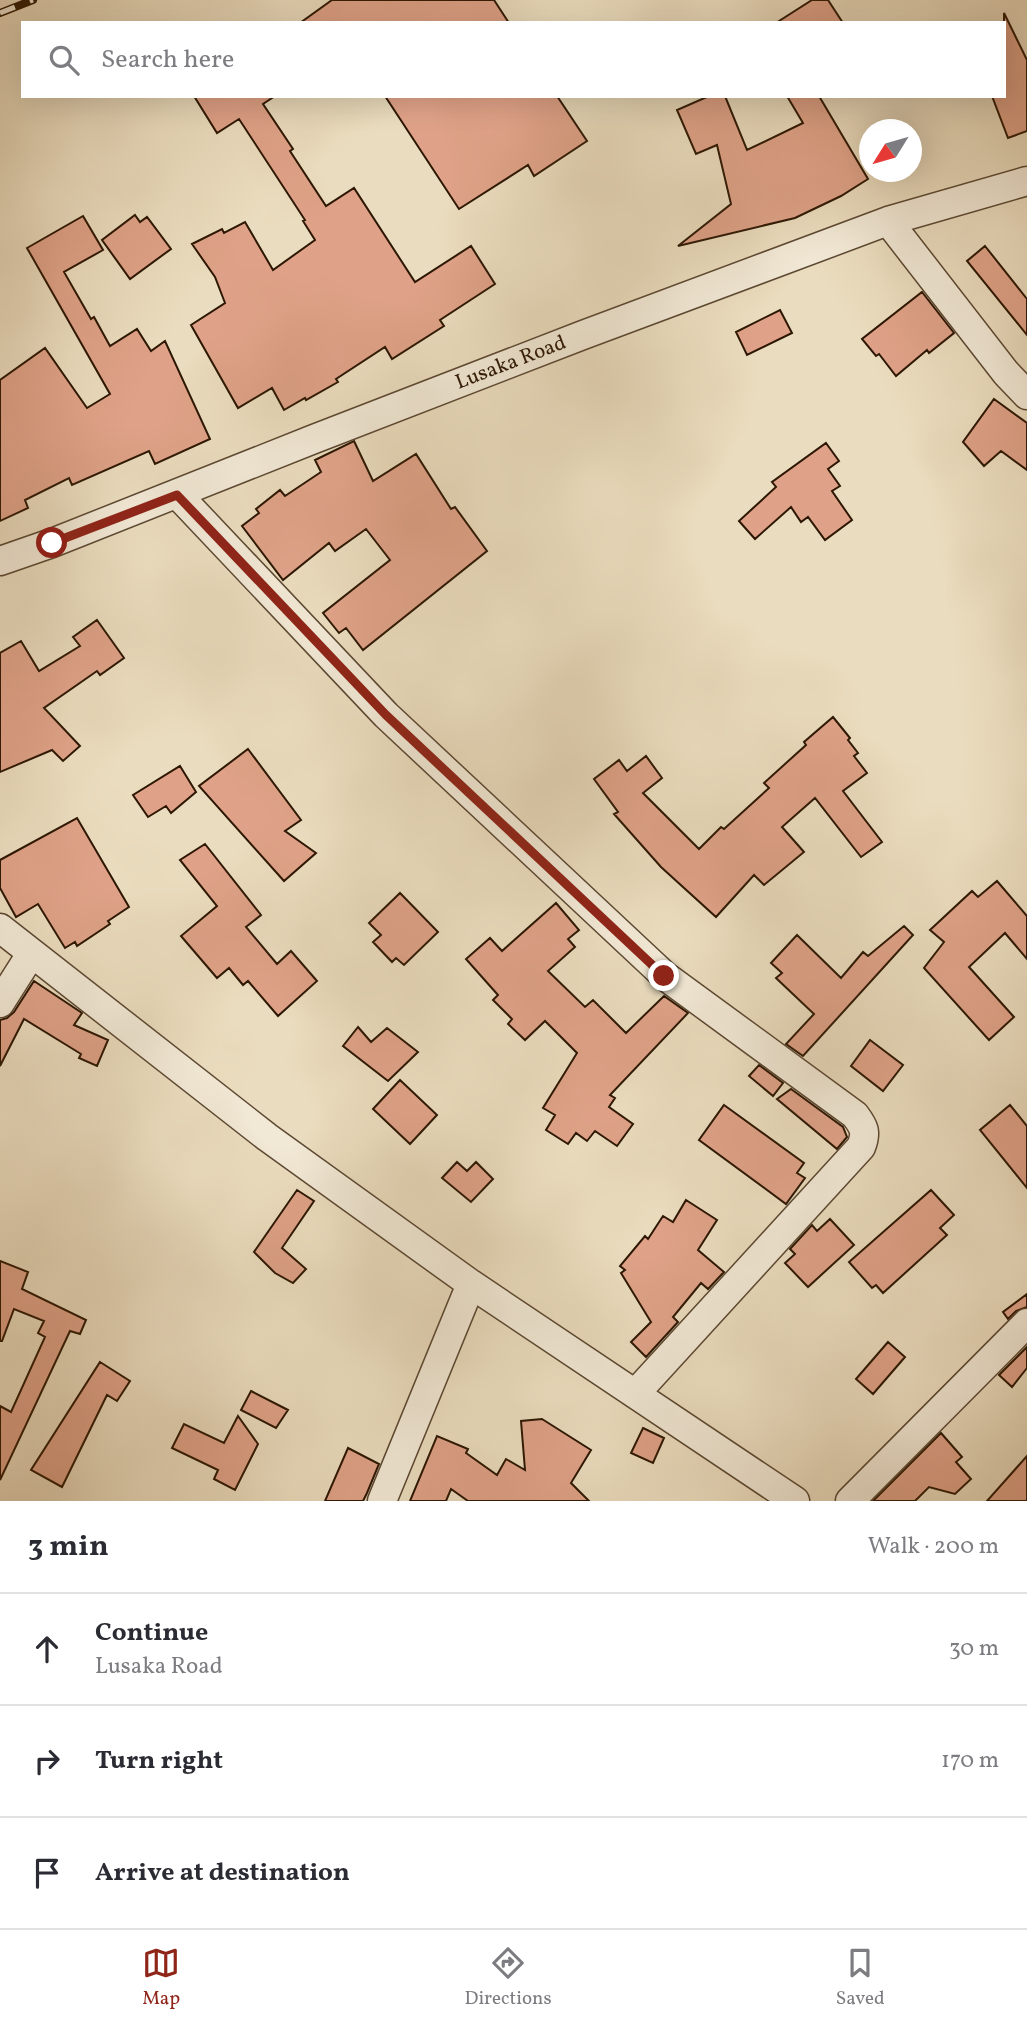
<!DOCTYPE html>
<html lang="en">
<head>
<meta charset="utf-8">
<style>
	:root { --surface:#fff; --page:#f7f7f7; --text:#2b2b33; --muted:#7c7c81; --line:#e1e1e2; --accent:#8f2418 }
	body { margin:0; font-family:Vollkorn,serif; background:var(--page); color:var(--text) }
	.compass { position:absolute; left:859px; top:119px; width:63px; height:63px; border-radius:50%; background:var(--surface); box-shadow:0 7px 28px #0002; rotate:233deg }
	.stop { position:absolute; width:21px; height:21px; margin:-16px; border:5px solid #8f2418; border-radius:50%; background:#fff }
	.stop.end { background:#8f2418; border-color:#fff; box-shadow:0 2px 7px #0008 }
	.list { margin:0; padding:0; list-style:none }
	h2 { display:flex; justify-content:space-between; align-items:center; height:91px; margin:0; padding:0 28px; font-size:30px }
	h2 small { font-size:23px; font-weight:400; color:var(--muted) }
	.list li { display:grid; grid-template-columns:46px 1fr auto; gap:21px; align-items:center; box-sizing:border-box; height:112px; padding:0 28px; border-top:2px solid var(--line) }
	.list b { display:block; font-size:26px; white-space:nowrap }
	.list p { margin:0; font-size:23px; white-space:nowrap; color:var(--muted) }
	.list em { font-size:23px; font-style:normal; color:var(--muted) }
	.icon { flex:none; width:38px; height:38px; fill:none; stroke:currentColor; stroke-width:2; stroke-linecap:round; stroke-linejoin:round }
	.map { position:relative; flex:none; width:1027px; height:1501px; overflow:hidden }
	.search { position:absolute; background:var(--surface); box-shadow:0 7px 28px #0002; left:21px; right:21px; top:21px; height:77px; display:flex; align-items:center; gap:18px; box-sizing:border-box; padding:0 24px; border-radius:0px; color:var(--muted); font-size:26px }
	.sheet { height:427px; background:var(--surface) }
	nav { display:flex; justify-content:space-around; align-items:center; box-sizing:border-box; height:98px; border-top:2px solid var(--line); background:var(--surface); font-size:19px; color:var(--muted) }
	nav a { display:grid; justify-items:center; gap:4px }
	nav .on { color:var(--accent) }
	.map>svg:first-child { display:block }
	.building { fill:#dfa288; stroke:#2d1703; stroke-width:2 }
	.lines { fill:none; stroke-linecap:round; stroke-linejoin:round }
	.minor-casing { stroke:#5c4832; stroke-width:31 }
	.minor { stroke:#f1e8d5; stroke-width:28 }
	.rail-casing { stroke:#2d1703; stroke-width:8 }
	.rail { stroke:#f1e8d5; stroke-width:5; stroke-dasharray:16; stroke-linecap:butt }
	.route { stroke:#8f2418; stroke-width:9 }
	.labels { text-anchor:middle; dominant-baseline:central; stroke-width:7; stroke-linejoin:round; paint-order:stroke }
	.street-label { font-size:21px; fill:#2d1703; stroke:#f1e8d5 }
</style>
</head>
<body>
<div class="map">
<svg width="1027" height="1501" viewBox="0 0 1027 1501">
	<rect width="100%" height="100%" fill="#eadcbe"/>
	<filter id="stains"><feTurbulence type="fractalNoise" baseFrequency=".00286" numOctaves="4"/><feColorMatrix values="0 0 0 0 .2 0 0 0 0 .09 0 0 0 0 .02 0 0 0 .5 -.17"/></filter>
	<radialGradient id="worn" r=".72"><stop offset=".6" stop-color="#630" stop-opacity="0"/><stop offset="1" stop-color="#630" stop-opacity=".3"/></radialGradient>
	<!-- building -->
	<path class="building" d="M332,0H494L509,23H300Z
		M812,0H828L843,23H776Z
		M1004,13L1027,60V131L1008,138L992,96H1004Z
		M194,96H275L263,104L293,149L290,151L326,206L354,188L415,282L471,246L495,284L440,320L444,326L392,359L385,347L336,379L338,382L306,400L305,398L284,410L272,388L238,408L191,325L225,303L215,277L192,244L222,229L224,233L245,222L273,270L315,240L303,221L305,220L239,119L217,133Z
		M385,96H557L587,141L534,176L528,165L459,209Z
		M709,96H725L747,150L803,123L787,96H819L868,179L841,196L795,218L678,246L731,204L717,145L696,154L677,110Z
		M135,215L140,222L147,217L171,249L130,279L102,240Z
		M83,216L103,250L64,272L91,319L94,317L110,346L137,329L151,351L165,341L210,439L155,464L149,451L72,485L69,478L25,500L28,508L0,521V380L45,348L87,408L110,394L27,248Z
		M985,246L1027,299V335L967,261Z
		M922,292L954,333L929,353L927,350L896,376L879,354L876,356L862,339Z
		M780,310L792,333L747,355L736,332Z
		M994,399L1027,423V470L1001,451L984,466L963,442Z
		M354,441L373,481L416,454L451,509L455,507L487,551L363,650L346,628L339,633L323,613L390,560L366,529L335,551L329,543L283,580L242,526L259,513L256,509L280,490L285,496L321,472L315,460Z
		M826,443L839,461L828,469L840,486L832,491L852,520L825,540L808,517L801,522L791,507L755,539L739,521L776,487L772,482Z
		M97,620L124,658L100,675L97,671L44,708L80,746L63,761L52,750L0,772V653L21,641L39,671L80,646L73,637Z
		M833,717L850,738L848,740L858,753L854,756L867,773L843,791L882,842L861,857L815,798L782,827L804,852L764,885L754,875L716,917L661,867L614,814L618,812L594,779L619,760L627,771L646,756L662,778L643,793L699,849L721,827L724,829L769,788L764,783L806,745L804,742Z
		M248,749L301,820L285,831L316,853L284,881L199,786Z
		M180,766L196,792L171,813L166,806L148,817L133,795Z
		M77,818L129,907L108,921L110,924L77,946L75,942L65,948L38,904L16,917L0,888V860Z
		M205,844L261,915L246,927L277,964L291,951L317,981L278,1016L248,981L243,985L229,968L217,978L181,936L217,906L180,860Z
		M997,881L1027,916V959L1005,933L969,967L1014,1017L989,1040L924,968L944,942L930,930L972,891L978,897Z
		M400,893L438,932L404,965L396,958L392,962L373,942L381,935L369,923Z
		M556,903L579,930L568,939L575,947L548,971L585,1007L593,1000L626,1033L664,996L688,1013L610,1095L615,1098L609,1107L633,1124L617,1146L595,1131L587,1141L576,1133L568,1144L546,1130L555,1115L543,1108L577,1053L545,1021L525,1040L508,1024L512,1019L493,1000L498,995L466,959L490,938L502,951Z
		M904,926L913,935L803,1056L786,1044L814,1014L776,978L782,973L771,963L797,935L841,978L863,952L868,956Z
		M34,981L82,1013L74,1025L108,1040L97,1066L79,1058L81,1054L24,1019L0,1066V1020L7,1018L14,1012Z
		M358,1027L371,1042L387,1028L418,1052L388,1081L343,1046Z
		M870,1040L903,1065L883,1091L851,1066Z
		M759,1065L783,1083L773,1096L749,1076Z
		M400,1080L437,1115L410,1144L373,1109Z
		M791,1089L843,1127L847,1137L837,1149L777,1099Z
		M724,1105L804,1163L797,1173L805,1178L786,1204L699,1140Z
		M1010,1105L1027,1126V1188L980,1130Z
		M457,1162L467,1171L476,1162L493,1179L471,1202L442,1178Z
		M297,1190L314,1201L282,1248L306,1269L293,1283L275,1273L254,1252Z
		M931,1190L954,1215L940,1228L947,1235L883,1293L876,1285L872,1288L849,1262Z
		M686,1200L717,1220L698,1250L724,1272L708,1289L701,1283L673,1317L678,1322L646,1357L631,1342L651,1322L621,1273L625,1270L620,1266L645,1236L648,1239L663,1216L673,1222Z
		M830,1219L854,1245L808,1287L785,1263L795,1254L790,1249L812,1225L817,1231Z
		M0,1261L28,1272L22,1289L86,1320L80,1334L70,1331L0,1480V1406L11,1412L45,1337L38,1333L44,1321L14,1309L2,1341H0Z
		M1027,1294V1307L1016,1311L1008,1319L1003,1312Z
		M888,1342L905,1357L873,1394L856,1379Z
		M1027,1347V1368L1012,1387L999,1375Z
		M100,1362L130,1381L117,1401L107,1395L62,1487L31,1470Z
		M251,1391L288,1410L276,1428L241,1410Z
		M238,1416L258,1444L235,1490L214,1479L218,1470L172,1448L184,1424L224,1443Z
		M542,1419L591,1450L571,1483L589,1501H468L451,1489L446,1501H410L437,1436L468,1449L466,1453L497,1475L506,1459L525,1470L521,1421Z
		M643,1428L664,1438L653,1463L631,1453Z
		M941,1433L962,1457L956,1462L971,1479L955,1494L929,1487L915,1501H873Z
		M348,1448L379,1464L367,1493L363,1501H325Z
		M1027,1456V1501H987Z"/>
	<g class="lines">
		<defs>
			<path id="minor" d="M888,221L1006,373L1027,395
				M177,494L386,715L665,976L855,1115C864,1127 867,1132 861,1147L635,1394
				M0,561L52,543L314,439L583,335L888,221L1027,181
				M0,928L267,1137L471,1284L795,1501
				M0,1003L31,954
				M382,1501L471,1284
				M850,1501L1027,1323"/>
		</defs>
		<!-- minor casing -->
		<use href="#minor" class="minor-casing"/>
		<!-- minor -->
		<use href="#minor" class="minor"/>
		<defs>
			<path id="rail" d="M0,13L33,0"/>
		</defs>
		<!-- rail casing -->
		<use href="#rail" class="rail-casing"/>
		<!-- rail -->
		<use href="#rail" class="rail"/>
	</g>
	<g class="lines">
		<!-- route -->
		<path class="route" d="M52,543L177,495L386,715L664,976"/>
	</g>
	<g class="labels">
		<!-- street labels -->
		<g class="street-label">
			<text transform="translate(511 363) rotate(-21)">Lusaka Road</text>
		</g>
	</g>
	<rect width="100%" height="100%" filter="url(#stains)"/>
	<rect width="100%" height="100%" fill="url(#worn)"/>
</svg>
<svg class="compass" viewBox="-18 -18 36 36"><path d="M0-13l5 13h-10z" fill="#e53935"/><path d="M0 13l5-13h-10z" fill="#7c7c81"/></svg>
<div class="stop" style="left:52px;top:543px"></div>
<div class="stop end" style="left:664px;top:976px"></div>
<div class="search"><svg class="icon" aria-label="search" viewBox="0 0 24 24"><circle cx="10" cy="10" r="6"/><path d="M15 15l6 6"/></svg>Search here</div>
</div>
<section class="sheet">
<h2>3 min<small>Walk · 200 m</small></h2>
<ul class="list">
<li><svg class="icon" aria-label="ahead" viewBox="0 0 24 24"><path d="M12 20V5M6 11l6-6 6 6"/></svg><div><b>Continue</b><p>Lusaka Road</p></div><em>30 m</em></li>
<li><svg class="icon" aria-label="right" viewBox="0 0 24 24"><path d="M7 20v-9h11M14 6l5 5-5 5"/></svg><div><b>Turn right</b></div><em>170 m</em></li>
<li><svg class="icon" aria-label="arrive" viewBox="0 0 24 24"><path d="M6 21V4h12l-3 4 3 4H6"/></svg><div><b>Arrive at destination</b></div></li>
</ul>
</section>
<nav>
<a class="on"><svg class="icon" aria-label="map" viewBox="0 0 24 24"><path d="M3 6l6-2 6 2 6-2v14l-6 2-6-2-6 2zM9 4v14M15 6v14"/></svg>Map</a>
<a><svg class="icon" aria-label="directions" viewBox="0 0 24 24"><path d="M12 3l9 9-9 9-9-9zM9 14v-3h6M13 9l2 2-2 2"/></svg>Directions</a>
<a><svg class="icon" aria-label="saved" viewBox="0 0 24 24"><path d="M7 4h10v16l-5-4-5 4z"/></svg>Saved</a>
</nav>
</body>
</html>
